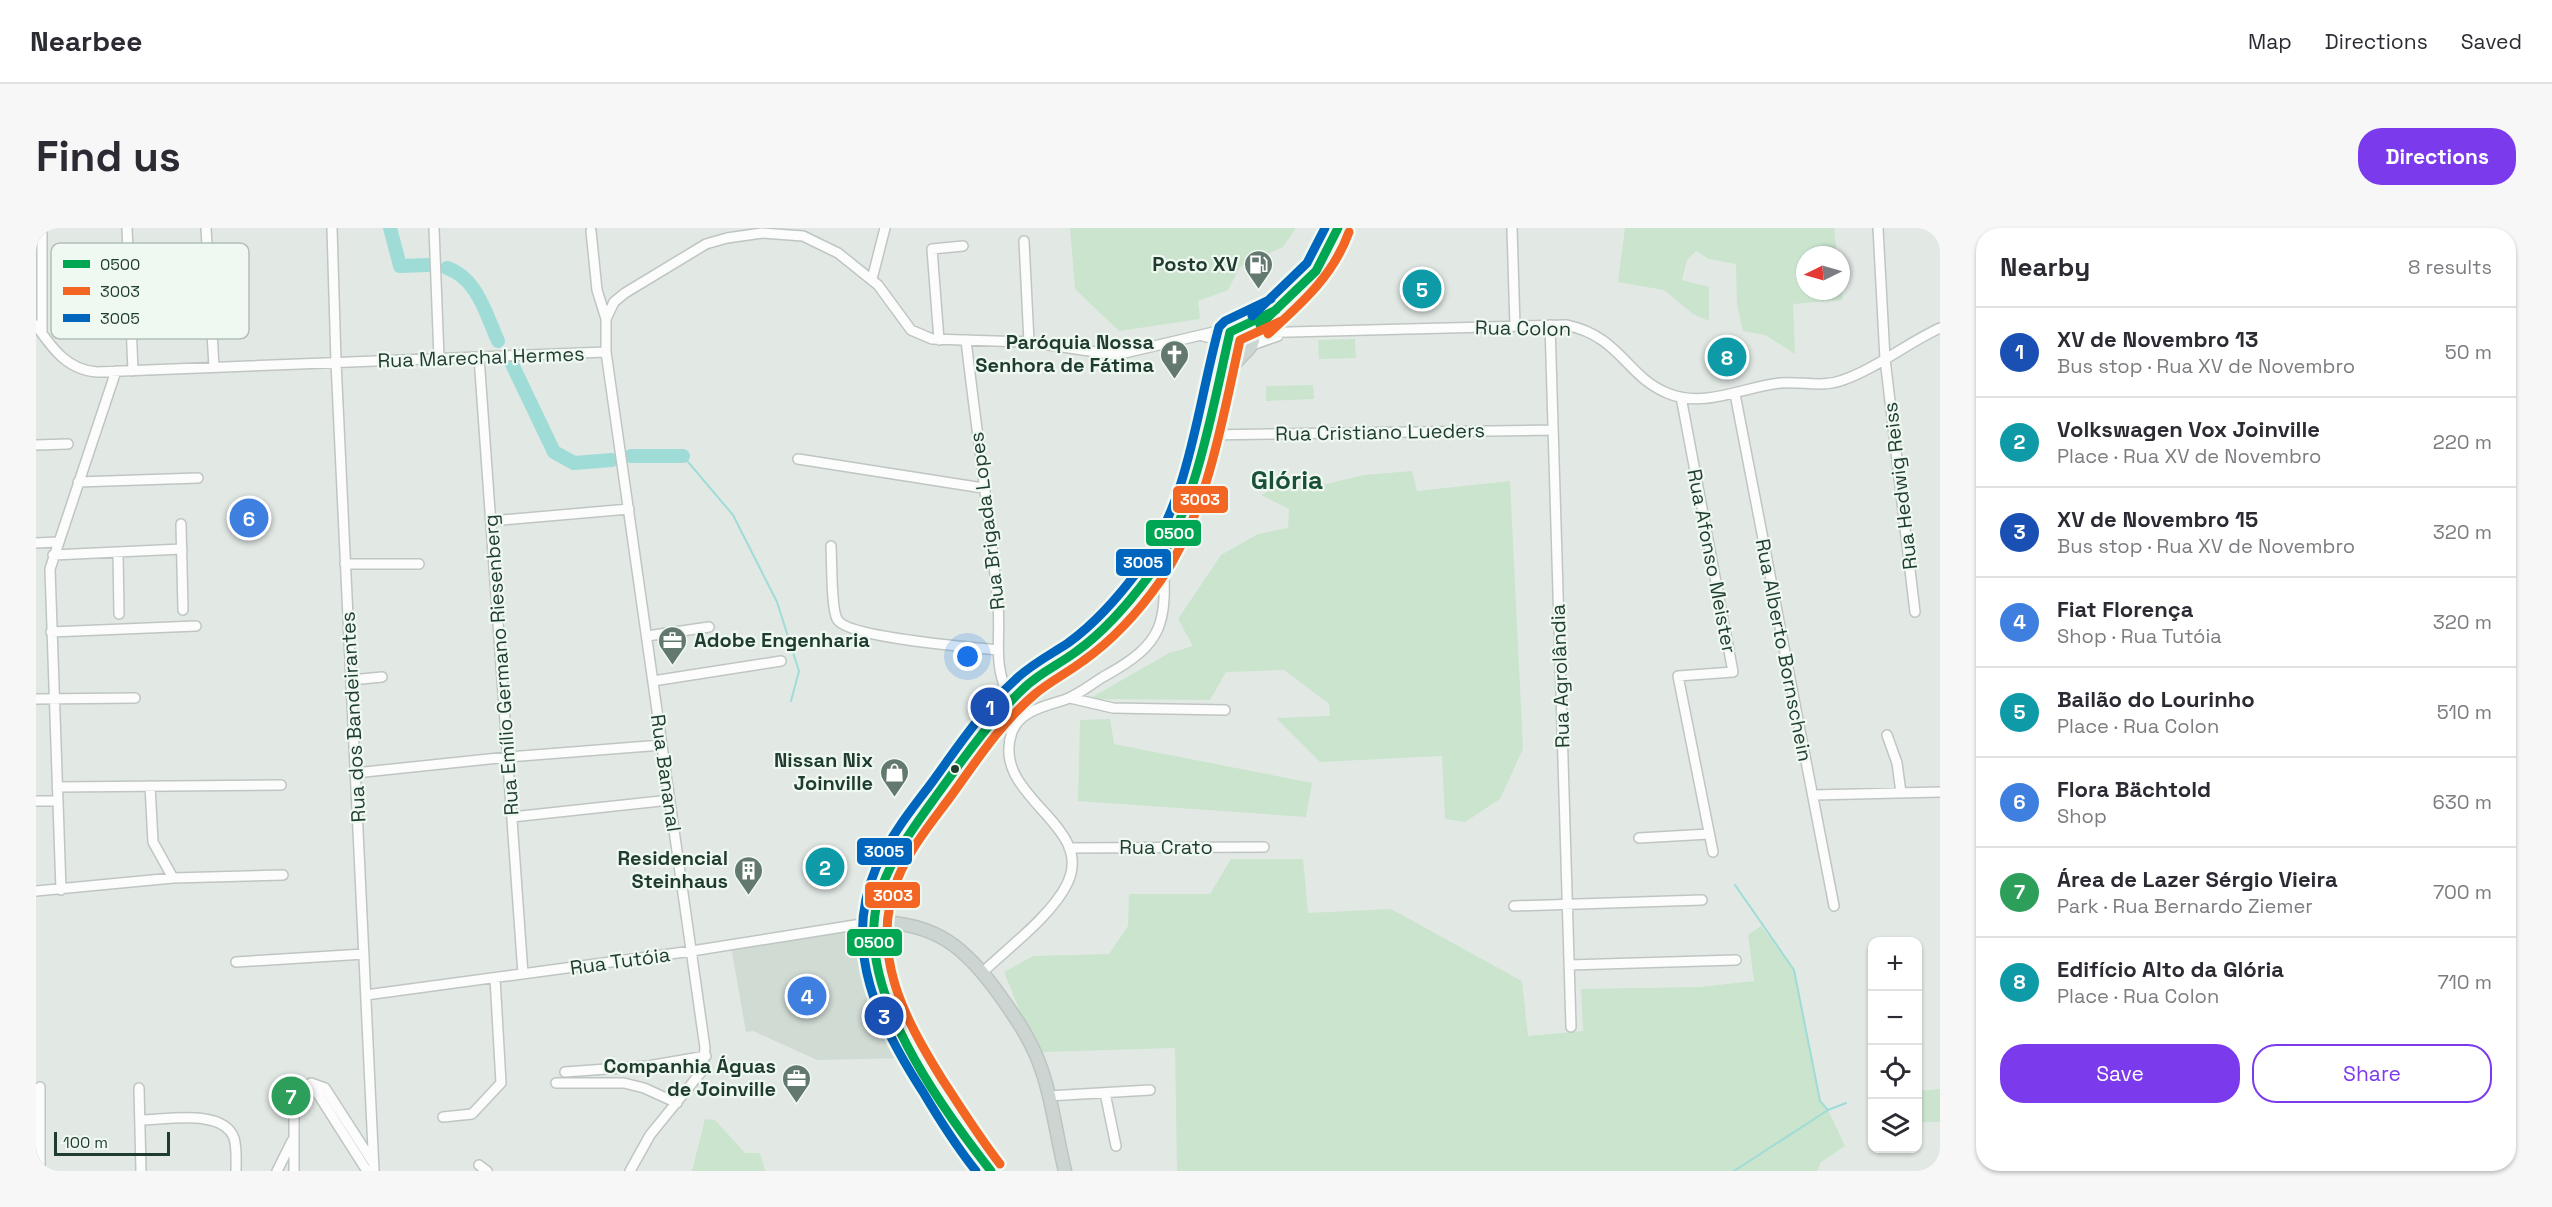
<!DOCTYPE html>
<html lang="en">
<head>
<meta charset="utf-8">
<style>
	:root { --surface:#fff; --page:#f7f7f7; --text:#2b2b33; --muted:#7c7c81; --line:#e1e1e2; --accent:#7c3aed }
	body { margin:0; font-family:"Space Grotesk",sans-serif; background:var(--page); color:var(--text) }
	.controls { position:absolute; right:18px; bottom:18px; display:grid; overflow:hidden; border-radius:12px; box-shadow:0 2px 4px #0004 }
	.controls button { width:54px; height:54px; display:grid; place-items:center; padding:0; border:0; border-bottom:2px solid var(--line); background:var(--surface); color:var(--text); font:30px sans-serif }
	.compass { position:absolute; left:1760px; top:18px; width:54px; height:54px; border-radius:50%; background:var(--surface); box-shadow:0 2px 4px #0004; rotate:265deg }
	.scale { position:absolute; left:18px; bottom:15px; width:116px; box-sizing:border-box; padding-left:6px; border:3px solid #1f3d2f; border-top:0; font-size:16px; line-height:21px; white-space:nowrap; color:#1f3d2f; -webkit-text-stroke:4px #f0f8f2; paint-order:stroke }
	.you { position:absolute; left:932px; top:429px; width:21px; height:21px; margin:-15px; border:4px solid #fff; border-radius:50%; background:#1a73e8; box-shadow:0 0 0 9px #1a73e833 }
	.badge { display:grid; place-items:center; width:39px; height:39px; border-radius:50%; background:var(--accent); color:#fff; font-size:20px; font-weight:700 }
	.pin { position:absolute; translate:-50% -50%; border:3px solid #fff; box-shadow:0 2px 6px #0006 }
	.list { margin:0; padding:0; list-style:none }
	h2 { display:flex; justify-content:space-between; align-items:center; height:78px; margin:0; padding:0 24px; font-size:26px }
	h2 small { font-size:20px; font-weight:400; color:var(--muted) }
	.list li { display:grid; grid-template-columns:39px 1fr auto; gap:18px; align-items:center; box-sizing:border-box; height:90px; padding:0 24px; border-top:2px solid var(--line) }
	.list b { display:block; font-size:22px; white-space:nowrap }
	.list p { margin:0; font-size:20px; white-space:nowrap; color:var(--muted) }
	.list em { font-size:20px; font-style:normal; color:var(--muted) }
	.actions { display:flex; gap:12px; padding:18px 24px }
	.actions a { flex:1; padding:14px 0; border:2px solid var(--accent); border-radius:24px; text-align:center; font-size:21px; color:var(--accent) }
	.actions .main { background:var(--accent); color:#fff }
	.icon { flex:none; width:33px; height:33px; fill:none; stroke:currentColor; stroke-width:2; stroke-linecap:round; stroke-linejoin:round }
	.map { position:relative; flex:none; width:1904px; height:943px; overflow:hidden; border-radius:24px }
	header { display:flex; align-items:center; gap:36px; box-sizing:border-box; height:84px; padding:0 30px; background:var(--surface); border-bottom:2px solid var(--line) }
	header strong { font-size:28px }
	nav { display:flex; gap:33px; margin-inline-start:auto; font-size:21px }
	.intro { display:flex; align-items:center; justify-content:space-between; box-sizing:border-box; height:144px; padding:0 36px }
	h1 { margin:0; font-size:42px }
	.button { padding:15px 27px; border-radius:24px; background:var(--accent); color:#fff; font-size:21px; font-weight:700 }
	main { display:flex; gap:36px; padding:0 36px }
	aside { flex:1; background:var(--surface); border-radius:24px; box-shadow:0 2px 4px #0004 }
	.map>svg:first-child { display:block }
	.built { fill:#d0dbd4 }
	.green { fill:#cae4cd }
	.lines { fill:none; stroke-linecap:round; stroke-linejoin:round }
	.stream { stroke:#a0dcd7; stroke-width:2 }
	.river { stroke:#a0dcd7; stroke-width:14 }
	.minor-casing { stroke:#bfc6c2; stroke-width:12 }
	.major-casing { stroke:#bbc5c0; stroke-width:15 }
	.minor { stroke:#fbfcfb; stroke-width:9 }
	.major { stroke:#ccd5d1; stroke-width:12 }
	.bus-1-casing { stroke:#f0f8f2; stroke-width:14 }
	.bus-2-casing { stroke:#f0f8f2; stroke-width:14 }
	.bus-3-casing { stroke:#f0f8f2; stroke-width:14 }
	.bus-1 { stroke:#00a651; stroke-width:9 }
	.bus-2 { stroke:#f26522; stroke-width:9 }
	.bus-3 { stroke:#0065bd; stroke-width:9 }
	.bus-dot { fill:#1f3d2f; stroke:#f0f8f2; stroke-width:2 }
	.labels { text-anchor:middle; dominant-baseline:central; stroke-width:4.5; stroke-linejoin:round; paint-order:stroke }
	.poi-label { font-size:20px; font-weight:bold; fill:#1f3d2f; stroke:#f0f8f2; text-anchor:end }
	.street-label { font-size:20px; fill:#1f3d2f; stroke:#f0f8f2 }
	.district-label { font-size:26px; font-weight:bold; fill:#195137; stroke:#f0f8f2 }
	.key { fill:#f0f8f2; stroke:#b1c0b8; stroke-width:1.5 }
	.key-label { font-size:16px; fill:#1f3d2f }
	.line-badge { stroke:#f0f8f2; stroke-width:2 }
	.badge-label { font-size:16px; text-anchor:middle; font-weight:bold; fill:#fff }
</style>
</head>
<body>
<header>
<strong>Nearbee</strong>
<nav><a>Map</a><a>Directions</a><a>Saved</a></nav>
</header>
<div class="intro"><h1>Find us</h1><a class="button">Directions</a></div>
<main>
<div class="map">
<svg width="1904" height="943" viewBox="0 0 1904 943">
	<rect width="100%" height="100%" fill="#e2e9e5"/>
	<!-- built -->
	<path class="built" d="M824,698L827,703V728L843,781L870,830L781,832L717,803L710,804L695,719Z"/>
	<!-- green -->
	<path class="green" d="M1034,0H1260L1247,19L1204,39L1192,62L1162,73L1164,91L1083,103L1039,61Z
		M1589,0H1798L1801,27H1769V63H1805V57L1807,72L1757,76L1759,126L1729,107L1707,103L1701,77L1700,36L1673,31L1660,23L1651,32L1646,52L1673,59V93L1657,86L1628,62L1582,54Z
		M1319,111L1320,130L1283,131L1282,112Z
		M1277,157L1278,171L1230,173V158Z
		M1376,243L1381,263L1474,253L1487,521L1464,571L1429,594L1409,591L1406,528L1284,534L1240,490L1294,488L1293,476L1248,442L1190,444L1174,472L1053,471L1133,425L1157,418L1142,391L1185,327L1222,306L1252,300L1253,281L1225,267L1248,255L1269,261L1328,247Z
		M1074,491L1078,516L1276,555L1270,589L1042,573L1044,492Z
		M1195,631H1267L1272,685L1355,681L1486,753L1492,808L1547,803L1545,761L1664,759L1718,753L1712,707L1725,698L1758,742L1784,873L1792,882L1809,918L1785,934L1781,943H1141L1139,820L1007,824L985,786L968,744L997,728L1073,726L1092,698L1093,666H1174Z
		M1904,861V894H1882V863Z
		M669,891L679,892L709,925H724L729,943H656Z"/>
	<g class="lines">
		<!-- stream -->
		<path class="stream" d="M647,228L697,287L741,374L763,443L755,473
			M1699,657L1758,742L1784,873L1792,882
			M1698,943L1792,882L1810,875"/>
		<!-- river -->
		<path class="river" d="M354,0L364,38L392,37
			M411,40C441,50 450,86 462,113
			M475,134L518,224L538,235L576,232
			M595,228H647"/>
		<defs>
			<path id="minor" d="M91,0L97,143
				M170,0L178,139
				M296,0L300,134L338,943
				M398,0L403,130
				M1476,0L1479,98
				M1842,0L1849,131L1879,384
				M555,3L561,62L570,91
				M988,13L993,114
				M92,38L147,35
				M836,51L849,0
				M0,97C16,120 31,142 61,144L570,124
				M1514,97L1535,799
				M6,105V0
				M1216,105L1530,97C1584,108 1590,148 1631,165C1668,181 1707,159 1744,155C1766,153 1786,160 1807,152C1841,140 1871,115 1904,100
				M1167,108L1192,114
				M903,112L896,21L927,18
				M930,112C940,201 954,289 962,377C965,414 956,436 974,471
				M1216,117L1242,108
				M443,129L487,746
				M1699,166L1798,678
				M1645,169L1697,444L1642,448L1677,624
				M1170,207L1517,202
				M0,217L32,216
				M762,231L947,260
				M42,254L162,250
				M455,293L593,281
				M145,296L147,382
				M0,315L21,314
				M795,318C796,334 795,379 801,391C810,410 936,419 961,422
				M82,324L83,386
				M17,327L146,321
				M309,336H383
				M15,404L160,398
				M611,408L673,399
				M315,452L346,449
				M617,453L745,433
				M1034,470L1077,480L1189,482
				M0,471L99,470
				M1851,507L1861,535L1865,565
				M319,545L472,529L626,517
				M114,558L117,614L137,650
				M21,559L245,557
				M1777,567L1904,564
				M0,573H21
				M476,589L634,572
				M1603,610L1673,606
				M1033,620L1228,619
				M25,662L14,341L80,143
				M0,663L137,650L247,647
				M1478,678L1666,672
				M200,734L328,726
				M1533,737L1700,732
				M947,744C973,719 1016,687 1031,656C1061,596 953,569 976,504C984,483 1009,478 1028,472C1042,467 1054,457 1067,449C1129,415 1131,396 1127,327
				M330,767L656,723L838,694
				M529,844L612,838L670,828
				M275,855L289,860L338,936
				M275,855L331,943
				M520,855H588L608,860L641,875
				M4,859V943
				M103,860L105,943
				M1069,865L1080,918
				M1012,868L1114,862
				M407,889L436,886L465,855L459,750
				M104,892C129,892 187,880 198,910C201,920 200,933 200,943
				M443,937L451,943
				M241,943L256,913
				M258,943V875L262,865L275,855
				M594,943L614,907L666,843L669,820L570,124V91L578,74L589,65L670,16L691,10L726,5L767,8L802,25L842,57L875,102L896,111L993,114L1080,127L1199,99"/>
			<path id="major" d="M1215,104C1251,72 1288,48 1302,0
				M1186,155C1191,147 1196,138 1203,131C1207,126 1213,122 1216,116C1222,102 1207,95 1196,101L1192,111L1194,119L1205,124L1213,120
				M838,694C901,694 931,721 965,769C979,789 993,809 1002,832C1016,867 1020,907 1029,943
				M955,943C934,918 917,889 899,862C853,791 817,728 852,642C863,615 883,592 900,568C923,535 945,499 975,471C1016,432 1069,411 1102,364C1145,305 1160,247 1178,178C1183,158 1185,135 1193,116"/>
		</defs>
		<!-- minor casing -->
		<use href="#minor" class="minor-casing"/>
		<!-- major casing -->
		<use href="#major" class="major-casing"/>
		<!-- minor -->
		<use href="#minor" class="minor"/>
		<!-- major -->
		<use href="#major" class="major"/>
		<defs>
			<path id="bus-1" d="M1224,97L1280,43L1302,0
				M955,943C904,878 820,762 841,676C851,633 878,599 903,564C930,527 955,491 988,460C1003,445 1024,436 1041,423C1069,403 1092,376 1113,348C1159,287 1177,178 1194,104L1240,82"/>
			<path id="bus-2" d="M1232,106C1266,75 1297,48 1313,4
				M964,936C943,909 925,880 906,851C868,790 832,723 862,650C874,620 896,594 915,568C941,532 965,495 999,466C1013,454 1031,445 1047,433C1077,412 1104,382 1125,352C1172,283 1186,193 1204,112L1245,93"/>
			<path id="bus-3" d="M1216,88L1271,35L1289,0
				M940,943C920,918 903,891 887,864C843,796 805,721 840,640C853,610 874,583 894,557C921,520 945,483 979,452C994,437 1014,427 1032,415C1060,395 1084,367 1104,340C1154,271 1161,179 1183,99L1189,93L1235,71"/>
		</defs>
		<!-- bus-1 casing -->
		<use href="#bus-1" class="bus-1-casing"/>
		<!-- bus-2 casing -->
		<use href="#bus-2" class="bus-2-casing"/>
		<!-- bus-3 casing -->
		<use href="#bus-3" class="bus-3-casing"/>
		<!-- bus-1 -->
		<use href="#bus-1" class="bus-1"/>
		<!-- bus-2 -->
		<use href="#bus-2" class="bus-2"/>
		<!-- bus-3 -->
		<use href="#bus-3" class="bus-3"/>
	</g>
	<!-- icons -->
	<defs>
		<symbol id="fuel-pin" viewBox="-11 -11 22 30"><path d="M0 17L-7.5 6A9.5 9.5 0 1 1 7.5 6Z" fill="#63796f" stroke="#f0f8f2"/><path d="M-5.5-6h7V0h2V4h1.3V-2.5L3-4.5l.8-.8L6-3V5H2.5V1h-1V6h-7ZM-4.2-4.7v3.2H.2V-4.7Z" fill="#fff"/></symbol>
		<symbol id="church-pin" viewBox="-11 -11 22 30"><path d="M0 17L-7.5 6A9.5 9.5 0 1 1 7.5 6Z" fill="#63796f" stroke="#f0f8f2"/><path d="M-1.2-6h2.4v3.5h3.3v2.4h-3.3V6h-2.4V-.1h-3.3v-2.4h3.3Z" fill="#fff"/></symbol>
		<symbol id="office-pin" viewBox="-11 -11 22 30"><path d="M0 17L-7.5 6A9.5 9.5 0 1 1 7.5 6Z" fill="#63796f" stroke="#f0f8f2"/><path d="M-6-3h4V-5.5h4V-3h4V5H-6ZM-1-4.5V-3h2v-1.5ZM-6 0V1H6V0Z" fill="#fff"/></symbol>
		<symbol id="shop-pin" viewBox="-11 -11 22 30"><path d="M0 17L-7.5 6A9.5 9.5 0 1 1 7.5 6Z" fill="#63796f" stroke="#f0f8f2"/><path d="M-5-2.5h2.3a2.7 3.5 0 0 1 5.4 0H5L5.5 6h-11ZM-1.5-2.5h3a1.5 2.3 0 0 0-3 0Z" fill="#fff"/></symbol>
		<symbol id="building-pin" viewBox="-11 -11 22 30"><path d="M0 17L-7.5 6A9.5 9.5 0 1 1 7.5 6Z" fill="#63796f" stroke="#f0f8f2"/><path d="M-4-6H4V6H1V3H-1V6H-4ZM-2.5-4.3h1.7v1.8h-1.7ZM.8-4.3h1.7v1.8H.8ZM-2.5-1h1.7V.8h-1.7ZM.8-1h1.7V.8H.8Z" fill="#fff"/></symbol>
	</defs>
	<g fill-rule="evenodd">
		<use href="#fuel-pin" x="1206" y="20" width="33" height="45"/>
		<use href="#church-pin" x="1122" y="110" width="33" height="45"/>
		<use href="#office-pin" x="620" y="396" width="33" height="45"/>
		<use href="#shop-pin" x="842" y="528" width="33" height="45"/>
		<use href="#building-pin" x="696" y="626" width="33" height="45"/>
		<use href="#office-pin" x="744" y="834" width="33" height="45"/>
	</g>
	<!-- markers -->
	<circle class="bus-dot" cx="919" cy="541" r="5"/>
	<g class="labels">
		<!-- poi labels -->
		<g class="poi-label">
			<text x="1202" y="36">Posto XV</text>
			<text x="1118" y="114">Paróquia Nossa<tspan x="1118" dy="23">Senhora de Fátima</tspan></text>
			<text x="658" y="412" text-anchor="start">Adobe Engenharia</text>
			<text x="837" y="532">Nissan Nix<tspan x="837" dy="23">Joinville</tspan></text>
			<text x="692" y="630">Residencial<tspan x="692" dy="23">Steinhaus</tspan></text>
			<text x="740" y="838">Companhia Águas<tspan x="740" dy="23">de Joinville</tspan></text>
		</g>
		<!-- street labels -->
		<g class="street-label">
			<text transform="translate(1487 100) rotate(1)">Rua Colon</text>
			<text transform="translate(445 129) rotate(-2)">Rua Marechal Hermes</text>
			<text transform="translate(1344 204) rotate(-1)">Rua Cristiano Lueders</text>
			<text transform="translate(1864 258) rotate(-97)">Rua Hedwig Reiss</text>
			<text transform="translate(951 293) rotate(-97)">Rua Brigada Lopes</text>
			<text transform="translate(1676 333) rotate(79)">Rua Afonso Meister</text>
			<text transform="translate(1748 422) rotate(79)">Rua Alberto Bornschein</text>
			<text transform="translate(465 437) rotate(-94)">Rua Emílio Germano Riesenberg</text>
			<text transform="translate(1524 448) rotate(-92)">Rua Agrolândia</text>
			<text transform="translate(317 489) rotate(-93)">Rua dos Bandeirantes</text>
			<text transform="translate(630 545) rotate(82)">Rua Bananal</text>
			<text x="1130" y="619">Rua Crato</text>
			<text transform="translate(584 733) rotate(-8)">Rua Tutóia</text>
		</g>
		<!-- district labels -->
		<g class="district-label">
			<text x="1251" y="252">Glória</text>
		</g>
	</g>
	<!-- legend -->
	<rect x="15" y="15" width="198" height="96" rx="9" class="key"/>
	<rect x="27" y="32" width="27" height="8" fill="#00a651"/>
	<rect x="27" y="59" width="27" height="8" fill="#f26522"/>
	<rect x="27" y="86" width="27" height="8" fill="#0065bd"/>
	<g class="key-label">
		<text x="64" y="42">0500</text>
		<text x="64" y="69">3003</text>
		<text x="64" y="96">3005</text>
	</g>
	<g class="line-badge">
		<rect x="1136" y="257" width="57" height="29" rx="6" fill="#f26522"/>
		<rect x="1109" y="291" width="57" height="28" rx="6" fill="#00a651"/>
		<rect x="1079" y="320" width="57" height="29" rx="6" fill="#0065bd"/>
		<rect x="820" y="609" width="57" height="29" rx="6" fill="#0065bd"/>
		<rect x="828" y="653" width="57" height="28" rx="6" fill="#f26522"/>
		<rect x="810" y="700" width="57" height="29" rx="6" fill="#00a651"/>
	</g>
	<g class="badge-label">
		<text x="1164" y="277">3003</text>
		<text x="1138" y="311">0500</text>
		<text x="1107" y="340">3005</text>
		<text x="848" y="629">3005</text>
		<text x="857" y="673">3003</text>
		<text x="838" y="720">0500</text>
	</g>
</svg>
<div class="controls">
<button>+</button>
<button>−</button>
<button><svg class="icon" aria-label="locate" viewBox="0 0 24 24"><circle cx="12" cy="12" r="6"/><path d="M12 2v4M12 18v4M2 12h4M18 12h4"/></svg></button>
<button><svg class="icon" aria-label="layers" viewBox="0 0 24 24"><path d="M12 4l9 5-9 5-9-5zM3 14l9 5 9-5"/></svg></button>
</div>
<svg class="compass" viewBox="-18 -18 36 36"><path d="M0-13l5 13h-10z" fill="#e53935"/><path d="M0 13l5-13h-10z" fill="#7c7c81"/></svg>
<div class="scale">100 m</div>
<div class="you"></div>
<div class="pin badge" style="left:954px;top:479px;background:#1a4fb4">1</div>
<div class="pin badge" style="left:789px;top:639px;background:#0f9aa8">2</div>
<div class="pin badge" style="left:848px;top:788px;background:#1a4fb4">3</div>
<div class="pin badge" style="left:771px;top:768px;background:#3f7fe0">4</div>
<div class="pin badge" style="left:1386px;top:61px;background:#0f9aa8">5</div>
<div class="pin badge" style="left:213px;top:290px;background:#3f7fe0">6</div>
<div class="pin badge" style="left:255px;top:868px;background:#2e9e5b">7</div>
<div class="pin badge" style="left:1691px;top:129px;background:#0f9aa8">8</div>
</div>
<aside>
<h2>Nearby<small>8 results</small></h2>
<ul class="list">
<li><span class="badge" style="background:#1a4fb4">1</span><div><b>XV de Novembro 13</b><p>Bus stop · Rua XV de Novembro</p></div><em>50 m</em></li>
<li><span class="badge" style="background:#0f9aa8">2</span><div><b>Volkswagen Vox Joinville</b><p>Place · Rua XV de Novembro</p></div><em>220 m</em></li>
<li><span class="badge" style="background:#1a4fb4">3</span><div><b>XV de Novembro 15</b><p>Bus stop · Rua XV de Novembro</p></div><em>320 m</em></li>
<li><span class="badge" style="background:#3f7fe0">4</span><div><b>Fiat Florença</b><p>Shop · Rua Tutóia</p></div><em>320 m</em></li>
<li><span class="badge" style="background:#0f9aa8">5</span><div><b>Bailão do Lourinho</b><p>Place · Rua Colon</p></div><em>510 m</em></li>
<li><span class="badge" style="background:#3f7fe0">6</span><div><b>Flora Bächtold</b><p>Shop</p></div><em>630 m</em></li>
<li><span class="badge" style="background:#2e9e5b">7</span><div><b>Área de Lazer Sérgio Vieira</b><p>Park · Rua Bernardo Ziemer</p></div><em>700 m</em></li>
<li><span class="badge" style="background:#0f9aa8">8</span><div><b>Edifício Alto da Glória</b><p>Place · Rua Colon</p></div><em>710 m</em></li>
</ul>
<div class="actions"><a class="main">Save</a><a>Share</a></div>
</aside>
</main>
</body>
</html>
